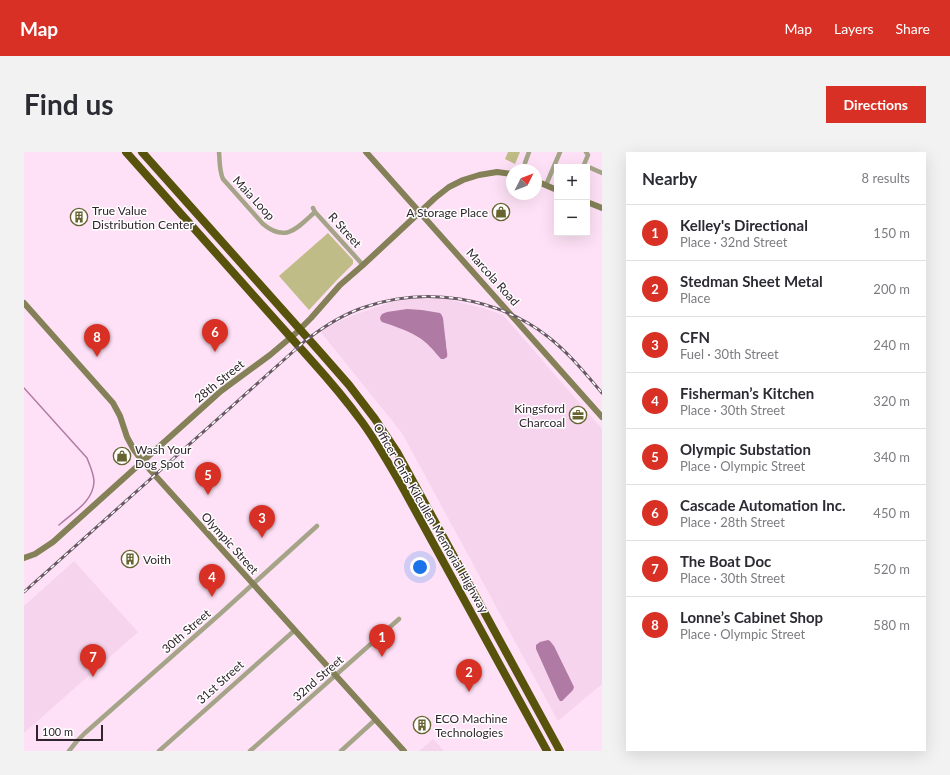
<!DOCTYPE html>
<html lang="en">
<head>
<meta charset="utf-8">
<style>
	:root { --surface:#fff; --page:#f2f2f3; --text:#2b2b33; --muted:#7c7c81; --line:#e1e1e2; --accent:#d93025 }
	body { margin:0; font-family:Lato,sans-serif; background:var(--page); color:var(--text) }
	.controls { position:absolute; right:12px; top:12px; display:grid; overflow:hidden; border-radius:0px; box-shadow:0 4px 16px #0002 }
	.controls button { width:36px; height:36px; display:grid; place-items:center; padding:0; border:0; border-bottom:1px solid var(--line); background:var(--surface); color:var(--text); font:20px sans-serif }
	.compass { position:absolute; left:482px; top:12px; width:36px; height:36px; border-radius:50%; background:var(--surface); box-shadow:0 4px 16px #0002; rotate:48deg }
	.scale { position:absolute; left:12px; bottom:10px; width:67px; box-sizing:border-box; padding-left:4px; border:2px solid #30252d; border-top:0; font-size:11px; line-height:14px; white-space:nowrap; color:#30252d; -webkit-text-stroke:3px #fff; paint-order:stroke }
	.you { position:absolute; left:396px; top:415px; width:14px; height:14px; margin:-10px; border:3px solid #fff; border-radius:50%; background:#1a73e8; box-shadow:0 0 0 6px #1a73e833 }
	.badge { display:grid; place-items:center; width:26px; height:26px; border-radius:50%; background:var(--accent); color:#fff; font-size:13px; font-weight:700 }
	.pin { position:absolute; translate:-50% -33px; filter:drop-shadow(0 1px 2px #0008) }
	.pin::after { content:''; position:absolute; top:21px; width:14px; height:12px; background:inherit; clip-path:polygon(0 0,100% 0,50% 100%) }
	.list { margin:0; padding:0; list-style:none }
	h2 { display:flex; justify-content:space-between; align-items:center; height:52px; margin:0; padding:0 16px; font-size:17px }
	h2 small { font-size:13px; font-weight:400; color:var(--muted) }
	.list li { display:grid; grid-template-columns:26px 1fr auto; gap:12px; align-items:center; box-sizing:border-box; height:56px; padding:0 16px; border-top:1px solid var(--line) }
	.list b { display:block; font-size:15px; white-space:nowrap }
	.list p { margin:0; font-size:13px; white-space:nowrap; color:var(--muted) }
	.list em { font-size:13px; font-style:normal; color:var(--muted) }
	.map { position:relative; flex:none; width:578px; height:599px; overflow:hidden; border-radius:0px }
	header { display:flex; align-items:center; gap:24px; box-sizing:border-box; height:56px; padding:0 20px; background:var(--accent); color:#fff }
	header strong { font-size:19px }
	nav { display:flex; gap:22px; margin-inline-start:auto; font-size:14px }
	.intro { display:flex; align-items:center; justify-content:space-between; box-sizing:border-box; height:96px; padding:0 24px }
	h1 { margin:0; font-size:28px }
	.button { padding:10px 18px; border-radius:0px; background:var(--accent); color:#fff; font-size:14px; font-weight:700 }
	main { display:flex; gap:24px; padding:0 24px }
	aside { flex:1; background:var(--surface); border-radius:0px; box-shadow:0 4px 16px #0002 }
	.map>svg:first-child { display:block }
	.built { fill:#f7d4ee }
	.green { fill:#c0bc87 }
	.water { fill:#af7aa3 }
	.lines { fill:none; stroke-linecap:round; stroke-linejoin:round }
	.stream { stroke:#af7aa3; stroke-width:1.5 }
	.street { stroke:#a5a488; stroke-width:4.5 }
	.secondary { stroke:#848158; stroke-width:6 }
	.highway { stroke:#58530c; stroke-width:8 }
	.rail-casing { stroke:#685864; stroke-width:3 }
	.rail { stroke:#fff; stroke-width:1.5; stroke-dasharray:4.5; stroke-linecap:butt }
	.labels { text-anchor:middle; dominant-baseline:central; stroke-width:3; stroke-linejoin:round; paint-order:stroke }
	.street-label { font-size:12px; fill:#30252d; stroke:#fff }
	.poi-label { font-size:12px; fill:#30252d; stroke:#fff; text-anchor:start }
</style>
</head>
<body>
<header>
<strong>Map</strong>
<nav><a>Map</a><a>Layers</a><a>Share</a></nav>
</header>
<div class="intro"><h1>Find us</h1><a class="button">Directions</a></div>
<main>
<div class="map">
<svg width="578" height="599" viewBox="0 0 578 599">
	<rect width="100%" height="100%" fill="#fee1f6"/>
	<!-- built -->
	<path class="built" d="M418,146L459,156L479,163L578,277V532L534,569L378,281L295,178L330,163L376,147Z
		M50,409L114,480L0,581V454Z
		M409,587L420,599H395Z"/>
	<!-- green -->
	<path class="green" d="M484,0H496L491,12L481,7Z
		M304,81L329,108V112L313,128L285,158L255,124Z"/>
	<!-- water -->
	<path class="water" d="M383,157L398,158L416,161C418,163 418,164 419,166C420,175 421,184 422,192C422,197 424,201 423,205L420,207H417C410,199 403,190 394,185C383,178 370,174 358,170C355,167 356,165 358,162L363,160Z
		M524,488L526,489L530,494L550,535L549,538L538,549H536L534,546L512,497V493L516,490Z"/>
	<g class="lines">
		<!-- stream -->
		<path class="stream" d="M0,236L63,306C66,314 70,322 70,330C69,350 48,361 35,373"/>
		<!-- street -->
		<path class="street" d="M195,0C196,10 195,18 199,27L239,72C262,91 273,76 291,60
			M501,11L505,0
			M560,13L578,21
			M559,15L564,3L562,0
			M522,33L536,0
			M289,56L291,60L339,113
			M45,599L53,589L61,581L196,462L293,374
			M135,599L271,478
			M226,599L375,467
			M317,599L351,568"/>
		<!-- secondary -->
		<path class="secondary" d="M342,0L578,265
			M512,29L533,38
			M563,50L578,56
			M0,151L89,251L96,264L103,285L110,298L119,310L380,599
			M0,406L11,402L29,390L197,239L246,203L272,181L287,166L316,133L339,113L411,46L425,35L439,28L455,23L473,20L488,22"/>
		<!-- highway -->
		<path class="highway" d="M102,0L287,208C305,228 322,248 338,270C354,292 367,315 380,338L523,599
			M118,0L297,201L325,233L351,267L373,300L536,599"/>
		<defs>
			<path id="rail" d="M0,440L281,189C299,175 319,162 341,155C402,134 472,145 523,184C544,200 561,221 578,241"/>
		</defs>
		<!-- rail casing -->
		<use href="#rail" class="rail-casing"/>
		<!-- rail -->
		<use href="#rail" class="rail"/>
	</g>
	<!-- icons -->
	<defs>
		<symbol id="shop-ring" viewBox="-11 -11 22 22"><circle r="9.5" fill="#fff" stroke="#686431" stroke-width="1.5"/><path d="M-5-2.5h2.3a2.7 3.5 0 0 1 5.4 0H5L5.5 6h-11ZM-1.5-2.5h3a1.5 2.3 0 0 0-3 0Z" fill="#686431"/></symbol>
		<symbol id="building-ring" viewBox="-11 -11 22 22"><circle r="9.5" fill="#fff" stroke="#686431" stroke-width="1.5"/><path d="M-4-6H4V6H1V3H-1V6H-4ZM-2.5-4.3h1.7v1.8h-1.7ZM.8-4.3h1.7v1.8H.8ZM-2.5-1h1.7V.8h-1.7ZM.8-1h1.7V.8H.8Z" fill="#686431"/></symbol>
		<symbol id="office-ring" viewBox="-11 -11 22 22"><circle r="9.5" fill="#fff" stroke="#686431" stroke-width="1.5"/><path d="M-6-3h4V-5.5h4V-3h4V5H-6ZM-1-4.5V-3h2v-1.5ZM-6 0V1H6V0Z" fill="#686431"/></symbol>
	</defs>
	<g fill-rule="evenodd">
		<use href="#shop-ring" x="467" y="50" width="20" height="20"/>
		<use href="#building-ring" x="45" y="55" width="20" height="20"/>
		<use href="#office-ring" x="544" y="253" width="20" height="20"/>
		<use href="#shop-ring" x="88" y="294" width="20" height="20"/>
		<use href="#building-ring" x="96" y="397" width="20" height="20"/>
		<use href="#building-ring" x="388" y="563" width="20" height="20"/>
	</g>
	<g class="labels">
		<!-- street labels -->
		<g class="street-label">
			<text transform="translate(230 46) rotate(47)">Maia Loop</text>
			<text transform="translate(321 78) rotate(48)">R Street</text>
			<text transform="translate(469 125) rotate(48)">Marcola Road</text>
			<text transform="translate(195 229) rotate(-39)">28th Street</text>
			<text transform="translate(407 366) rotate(60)">Officer Chris Kilcullen Memorial Highway</text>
			<text transform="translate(206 391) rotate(48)">Olympic Street</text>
			<text transform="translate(162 479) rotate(-41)">30th Street</text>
			<text transform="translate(294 526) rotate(-41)">32nd Street</text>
			<text transform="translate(196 530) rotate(-42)">31st Street</text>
		</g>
		<!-- poi labels -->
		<g class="poi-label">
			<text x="68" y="58">True Value<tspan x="68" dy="14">Distribution Center</tspan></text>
			<text x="464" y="60" text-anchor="end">A Storage Place</text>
			<text x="541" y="256" text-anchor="end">Kingsford<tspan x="541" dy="14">Charcoal</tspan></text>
			<text x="111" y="297">Wash Your<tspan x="111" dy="14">Dog Spot</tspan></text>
			<text x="119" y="407">Voith</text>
			<text x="411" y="566">ECO Machine<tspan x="411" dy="14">Technologies</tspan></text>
		</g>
	</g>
</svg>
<div class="controls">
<button>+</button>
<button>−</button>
</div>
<svg class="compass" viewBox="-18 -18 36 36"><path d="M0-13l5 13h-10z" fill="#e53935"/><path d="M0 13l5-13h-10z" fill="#7c7c81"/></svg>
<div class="scale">100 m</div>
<div class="you"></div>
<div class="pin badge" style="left:358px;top:505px">1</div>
<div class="pin badge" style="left:445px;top:540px">2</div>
<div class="pin badge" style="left:238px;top:386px">3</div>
<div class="pin badge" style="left:188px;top:445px">4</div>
<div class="pin badge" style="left:184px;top:343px">5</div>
<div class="pin badge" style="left:191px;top:200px">6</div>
<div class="pin badge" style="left:69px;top:525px">7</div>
<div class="pin badge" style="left:73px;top:205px">8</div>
</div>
<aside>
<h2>Nearby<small>8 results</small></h2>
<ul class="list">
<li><span class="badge">1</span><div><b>Kelley's Directional</b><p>Place · 32nd Street</p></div><em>150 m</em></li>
<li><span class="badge">2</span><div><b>Stedman Sheet Metal</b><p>Place</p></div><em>200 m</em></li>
<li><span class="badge">3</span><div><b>CFN</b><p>Fuel · 30th Street</p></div><em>240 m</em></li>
<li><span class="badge">4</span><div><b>Fisherman’s Kitchen</b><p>Place · 30th Street</p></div><em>320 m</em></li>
<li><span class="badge">5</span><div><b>Olympic Substation</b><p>Place · Olympic Street</p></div><em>340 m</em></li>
<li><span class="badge">6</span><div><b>Cascade Automation Inc.</b><p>Place · 28th Street</p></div><em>450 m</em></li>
<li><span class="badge">7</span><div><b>The Boat Doc</b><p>Place · 30th Street</p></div><em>520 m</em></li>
<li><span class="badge">8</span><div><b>Lonne’s Cabinet Shop</b><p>Place · Olympic Street</p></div><em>580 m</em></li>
</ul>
</aside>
</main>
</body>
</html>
